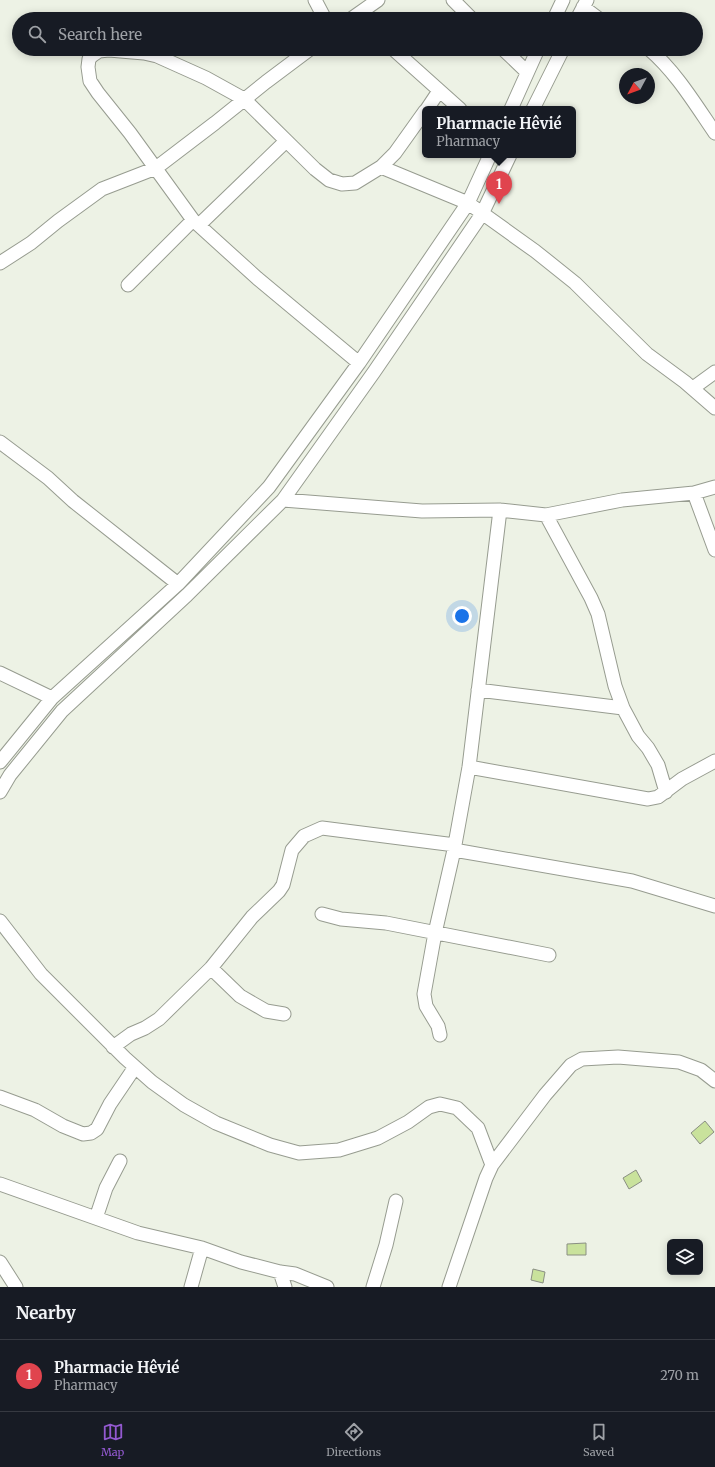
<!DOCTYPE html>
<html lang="en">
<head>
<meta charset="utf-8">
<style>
	:root { --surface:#171b24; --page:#242831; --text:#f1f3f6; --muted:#9ea1a6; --line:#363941; --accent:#9359d0 }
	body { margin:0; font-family:Merriweather,serif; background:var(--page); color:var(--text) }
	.controls { position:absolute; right:12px; bottom:12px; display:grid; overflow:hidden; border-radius:6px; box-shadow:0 2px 10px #0003 }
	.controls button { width:36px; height:36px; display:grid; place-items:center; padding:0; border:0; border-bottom:1px solid var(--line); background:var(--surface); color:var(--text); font:20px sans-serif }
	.compass { position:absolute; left:619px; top:68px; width:36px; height:36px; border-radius:50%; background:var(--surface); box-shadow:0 2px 10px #0003; rotate:229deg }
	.you { position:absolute; left:462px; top:616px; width:14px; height:14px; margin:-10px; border:3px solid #fff; border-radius:50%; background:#1a73e8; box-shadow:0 0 0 6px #1a73e833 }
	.badge { display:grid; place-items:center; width:26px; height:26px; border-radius:50%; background:var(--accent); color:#fff; font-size:13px; font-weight:700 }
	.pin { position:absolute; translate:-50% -33px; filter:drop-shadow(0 1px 2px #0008) }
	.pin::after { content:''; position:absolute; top:21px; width:14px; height:12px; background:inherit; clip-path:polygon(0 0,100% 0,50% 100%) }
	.popup { position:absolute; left:422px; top:106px; width:154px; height:52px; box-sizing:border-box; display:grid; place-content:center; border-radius:6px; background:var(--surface); filter:drop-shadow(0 1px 3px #0005); font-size:13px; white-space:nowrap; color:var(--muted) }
	.popup b { font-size:15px; color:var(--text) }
	.popup::after { content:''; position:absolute; left:50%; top:100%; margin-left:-8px; border:8px solid transparent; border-top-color:var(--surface) }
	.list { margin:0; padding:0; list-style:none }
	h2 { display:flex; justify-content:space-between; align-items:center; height:52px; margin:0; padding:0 16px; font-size:17px }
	h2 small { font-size:13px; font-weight:400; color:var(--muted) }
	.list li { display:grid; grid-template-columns:26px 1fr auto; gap:12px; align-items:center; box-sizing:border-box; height:72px; padding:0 16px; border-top:1px solid var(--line) }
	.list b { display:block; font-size:15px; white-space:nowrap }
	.list p { margin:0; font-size:13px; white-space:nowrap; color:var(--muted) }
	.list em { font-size:13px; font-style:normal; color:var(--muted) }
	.icon { flex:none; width:22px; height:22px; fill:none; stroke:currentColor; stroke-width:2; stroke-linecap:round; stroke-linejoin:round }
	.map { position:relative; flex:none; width:715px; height:1287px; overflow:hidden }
	.search { position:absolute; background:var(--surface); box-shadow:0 2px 10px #0003; left:12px; right:12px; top:12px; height:44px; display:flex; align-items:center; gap:10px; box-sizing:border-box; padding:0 14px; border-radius:22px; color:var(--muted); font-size:15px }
	.sheet { height:124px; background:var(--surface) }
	nav { display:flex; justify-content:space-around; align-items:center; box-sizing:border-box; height:56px; border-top:1px solid var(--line); background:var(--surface); font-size:11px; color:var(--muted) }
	nav a { display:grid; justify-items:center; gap:2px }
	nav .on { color:var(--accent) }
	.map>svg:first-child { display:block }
	.building { fill:#c9e29c; stroke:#8a8f83 }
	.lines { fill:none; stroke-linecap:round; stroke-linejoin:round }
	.minor-casing { stroke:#979c90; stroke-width:15 }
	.minor { stroke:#fff; stroke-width:13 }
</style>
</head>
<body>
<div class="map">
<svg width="715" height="1287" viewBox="0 0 715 1287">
	<rect width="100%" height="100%" fill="#edf2e5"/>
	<!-- building -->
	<path class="building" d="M705,1121L714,1132L700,1144L691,1133Z
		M636,1170L642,1181L629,1189L623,1178Z
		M586,1243V1255H567V1244Z
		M533,1269L545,1272L543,1283L531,1280Z"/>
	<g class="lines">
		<defs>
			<path id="minor" d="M315,0L325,19
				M453,0L472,19
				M583,7L599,19
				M351,19L378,0
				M554,19L563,0
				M577,19L587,0
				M393,49L460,109
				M503,49L527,72
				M649,49C676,72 695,104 715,133
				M427,109L439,91
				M511,109L538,49
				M533,109L563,49
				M381,167L468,203L535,251L575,283L647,354L685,382L715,408
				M199,225L286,141
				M0,263L31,243L58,221L102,189L156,168L215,123L266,82L310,49
				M128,285L193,220
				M359,363L257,278L193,220L130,133L98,93L90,81L88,67L89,59L93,55L99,51L109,50L144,53L157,56L206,78L244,99L315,169L329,180L342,184L355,183L381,167L395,153L425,111
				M693,388L715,372
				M0,442L48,478L73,501L178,584
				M694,493L715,550
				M283,500L422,511L500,510L546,515L622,500L694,493L715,487
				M546,515L591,598L598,614L615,686L623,708L638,736L648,748L658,765L666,792
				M0,673L52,698
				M478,690L623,708
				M0,762L52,698L178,584L269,487L359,363L468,203L490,155
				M469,767L648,799L658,797L682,779L715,761
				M0,792L10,775L62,711L187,595L283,500L374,372L482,214L510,155
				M454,850L632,881L715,906
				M322,914L341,919L386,923L549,955
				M0,921L41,974L125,1058L152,1082L184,1105L216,1123L270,1145L299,1153L339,1150L378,1138L408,1122L429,1107L440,1104L457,1108L478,1128L492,1165
				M211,968L240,996L266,1011L284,1014
				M440,1035L438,1026L426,1006L424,994L435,933L454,850L469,767L500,510
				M113,1047L131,1034L145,1028L159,1019L211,968L252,917L279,891L283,885L292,850L304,836L322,828L455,845
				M0,1097L35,1110L63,1126L83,1134L91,1133L97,1129L110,1104L135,1067
				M0,1184L138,1233L202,1248L241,1262L280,1272L295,1274L327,1287
				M96,1218L106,1188L120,1161
				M0,1262L16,1287
				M280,1272L285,1287
				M191,1287L202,1248
				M373,1287L386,1245L396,1201
				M449,1287L486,1178L492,1165L545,1095L571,1065L582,1059L618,1057L679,1062L701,1070L715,1081"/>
		</defs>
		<!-- minor casing -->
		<use href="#minor" class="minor-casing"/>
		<!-- minor -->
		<use href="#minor" class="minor"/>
	</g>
</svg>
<div class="controls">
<button><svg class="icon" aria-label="layers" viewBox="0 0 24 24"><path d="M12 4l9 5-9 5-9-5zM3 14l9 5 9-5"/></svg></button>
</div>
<svg class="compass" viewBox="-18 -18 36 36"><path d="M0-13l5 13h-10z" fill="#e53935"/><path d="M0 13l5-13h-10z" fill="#9ea1a6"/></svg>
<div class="you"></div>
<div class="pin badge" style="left:499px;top:204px;background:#e0444e">1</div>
<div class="popup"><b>Pharmacie Hêvié</b>Pharmacy</div>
<div class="search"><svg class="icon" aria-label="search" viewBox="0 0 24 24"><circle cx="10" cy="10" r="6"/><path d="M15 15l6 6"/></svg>Search here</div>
</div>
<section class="sheet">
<h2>Nearby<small></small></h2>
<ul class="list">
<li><span class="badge" style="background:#e0444e">1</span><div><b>Pharmacie Hêvié</b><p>Pharmacy</p></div><em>270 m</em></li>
</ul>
</section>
<nav>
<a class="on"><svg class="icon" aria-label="map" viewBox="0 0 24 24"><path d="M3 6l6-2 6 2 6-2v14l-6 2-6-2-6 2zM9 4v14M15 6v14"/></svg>Map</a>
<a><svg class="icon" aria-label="directions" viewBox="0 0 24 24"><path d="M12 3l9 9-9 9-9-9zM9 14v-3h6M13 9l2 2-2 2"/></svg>Directions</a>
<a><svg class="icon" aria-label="saved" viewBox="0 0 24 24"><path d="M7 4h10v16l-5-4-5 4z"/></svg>Saved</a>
</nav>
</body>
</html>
